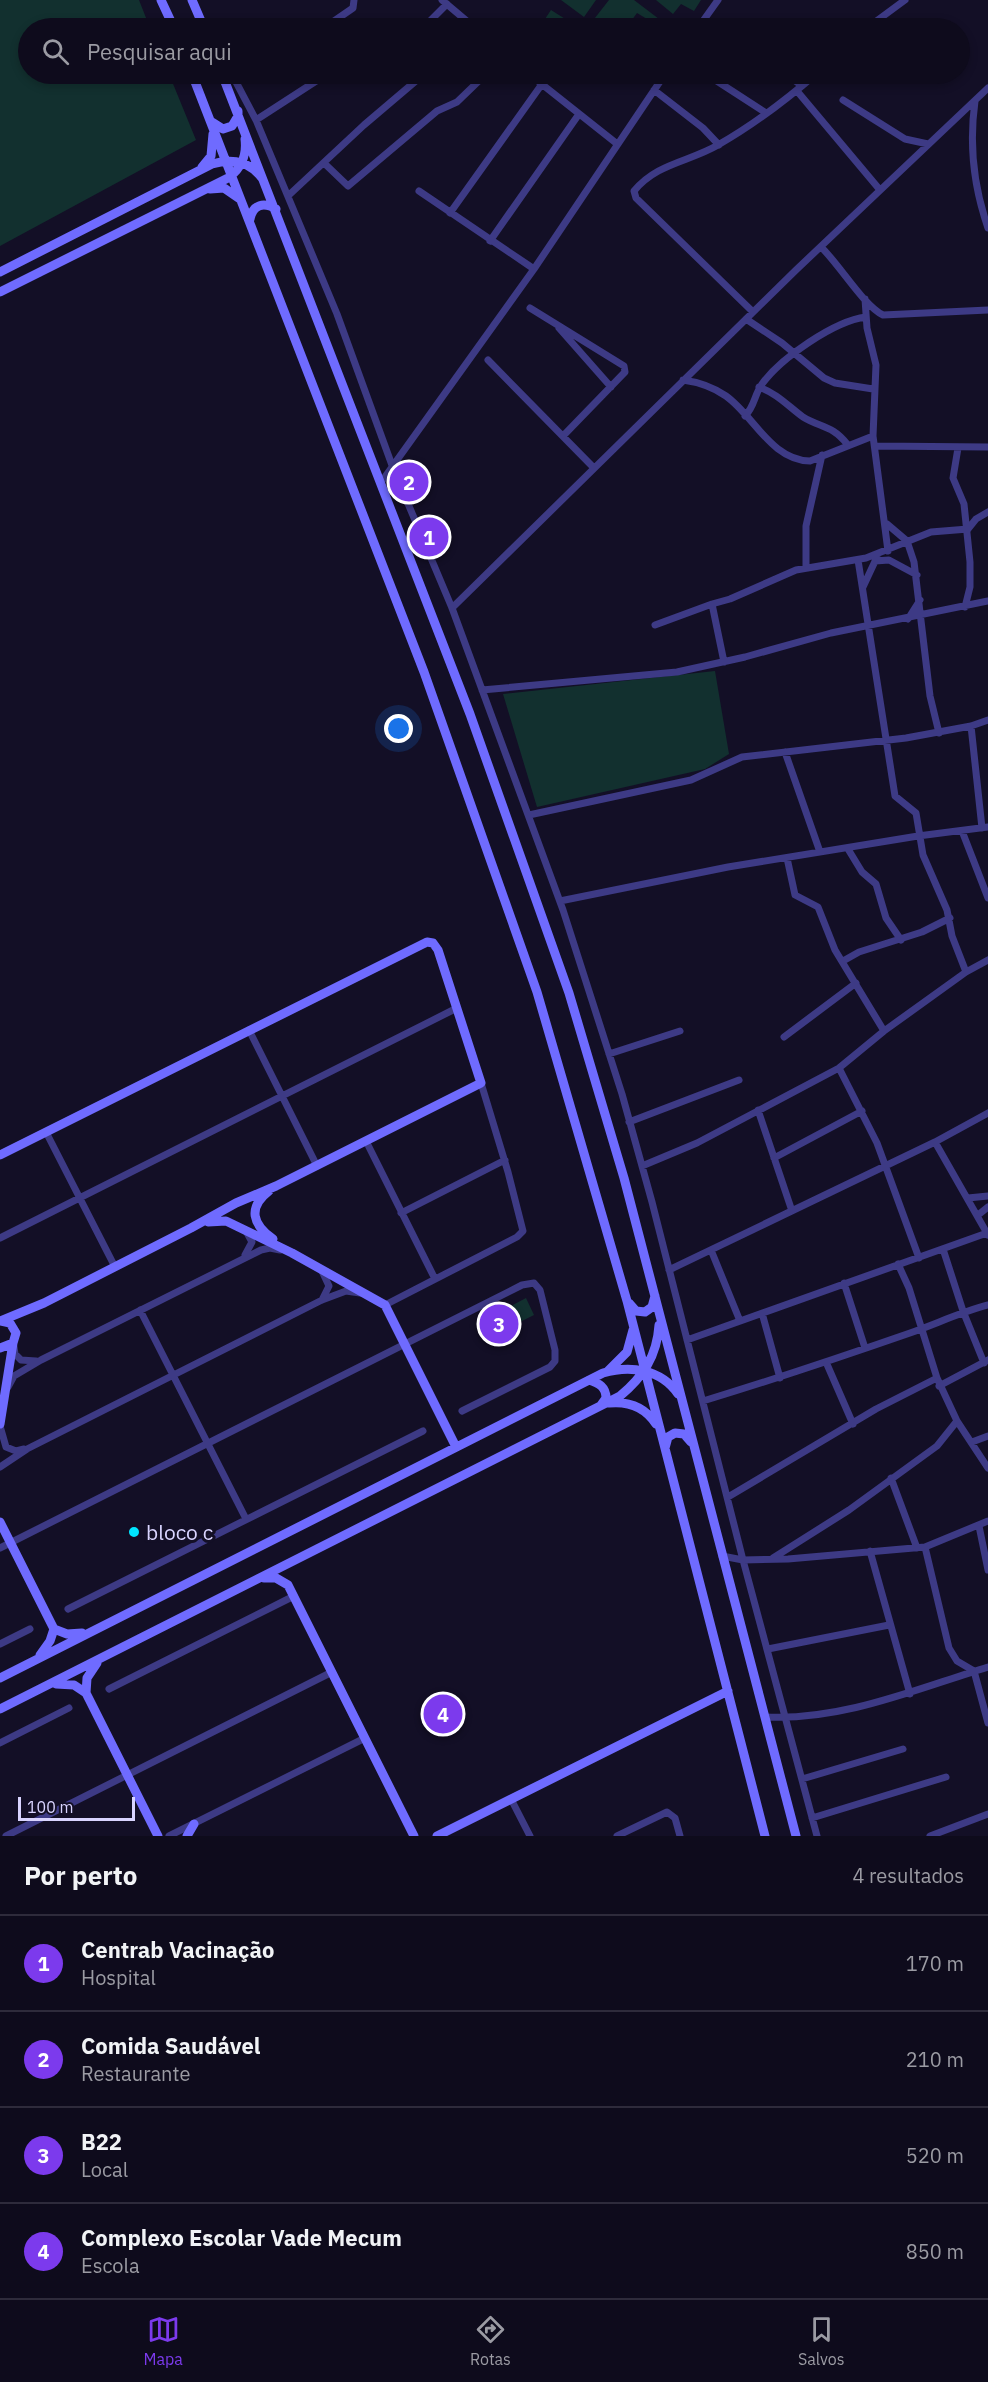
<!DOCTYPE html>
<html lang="pt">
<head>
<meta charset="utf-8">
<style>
	:root { --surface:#0e0b1c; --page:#1c1929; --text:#f1f3f6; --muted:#9b9ba3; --line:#2e2b3b; --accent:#7c3aed }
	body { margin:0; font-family:"IBM Plex Sans",sans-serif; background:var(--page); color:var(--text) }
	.scale { position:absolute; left:18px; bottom:15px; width:117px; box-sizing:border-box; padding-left:6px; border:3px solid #d9d4ff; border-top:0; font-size:16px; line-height:21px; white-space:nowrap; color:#d9d4ff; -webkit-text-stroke:4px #130f26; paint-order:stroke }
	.you { position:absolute; left:399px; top:729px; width:21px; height:21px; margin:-15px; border:4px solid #fff; border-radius:50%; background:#1a73e8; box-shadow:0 0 0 9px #1a73e833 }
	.badge { display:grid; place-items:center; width:39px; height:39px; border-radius:50%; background:var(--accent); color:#fff; font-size:20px; font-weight:700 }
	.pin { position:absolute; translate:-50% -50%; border:3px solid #fff; box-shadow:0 2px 6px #0006 }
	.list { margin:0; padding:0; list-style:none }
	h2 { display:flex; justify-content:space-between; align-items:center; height:78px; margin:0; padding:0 24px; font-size:26px }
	h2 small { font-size:20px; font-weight:400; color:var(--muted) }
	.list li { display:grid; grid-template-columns:39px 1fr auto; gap:18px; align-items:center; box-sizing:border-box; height:96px; padding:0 24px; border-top:2px solid var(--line) }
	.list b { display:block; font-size:22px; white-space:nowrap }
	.list p { margin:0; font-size:20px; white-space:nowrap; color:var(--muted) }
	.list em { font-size:20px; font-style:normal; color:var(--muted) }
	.icon { flex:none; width:33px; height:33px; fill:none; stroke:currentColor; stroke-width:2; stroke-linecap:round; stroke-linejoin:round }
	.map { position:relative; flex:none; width:988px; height:1836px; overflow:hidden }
	.search { position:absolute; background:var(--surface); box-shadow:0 3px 9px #0003; left:18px; right:18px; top:18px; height:66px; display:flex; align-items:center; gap:15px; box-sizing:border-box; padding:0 21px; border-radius:33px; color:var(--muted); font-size:22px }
	.sheet { height:462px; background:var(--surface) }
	nav { display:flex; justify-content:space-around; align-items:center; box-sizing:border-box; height:84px; border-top:2px solid var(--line); background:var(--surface); font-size:16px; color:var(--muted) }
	nav a { display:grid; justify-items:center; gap:3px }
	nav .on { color:var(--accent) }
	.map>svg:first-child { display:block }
	.green { fill:#12302f }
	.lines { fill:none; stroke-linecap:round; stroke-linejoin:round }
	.street { stroke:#3d3a85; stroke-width:7 }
	.secondary { stroke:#6f6bff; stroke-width:9 }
	.poi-dot { fill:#00e5ff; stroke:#130f26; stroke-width:2 }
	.labels { text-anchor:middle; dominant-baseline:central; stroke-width:6; stroke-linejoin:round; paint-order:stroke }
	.poi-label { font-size:21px; fill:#d9d4ff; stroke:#130f26; text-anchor:start }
</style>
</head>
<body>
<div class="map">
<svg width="988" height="1836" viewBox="0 0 988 1836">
	<rect width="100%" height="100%" fill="#130f26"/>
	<!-- green -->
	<path class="green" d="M0,0H139L150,28H28V74H169L196,140L0,246Z
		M561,0H596L584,17Z
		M609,0H634L659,19L652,28H641L647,19L637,13L626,28H600L591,23Z
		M656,0H701L694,11L681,4L673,14Z
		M551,10L578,27L539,28Z
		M715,671L729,754L705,769L537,807L503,694Z
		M526,1298L534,1315L516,1324L507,1308Z"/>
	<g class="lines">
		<!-- street -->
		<path class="street" d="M442,0L475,28
			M699,27L717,26L725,28
			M324,28L353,8L354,0
			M423,28L447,4
			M698,28L718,0
			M867,28L905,0
			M227,74L236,82L256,120L337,314L393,468L452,608L563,910L622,1094L652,1202L743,1560L817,1836
			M529,74L616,143
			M706,74L766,113
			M786,74L802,86
			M236,82L249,74
			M654,90L703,128L719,145
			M797,91L880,190
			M843,100L905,139L928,144
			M975,101C969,144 974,188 988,228
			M256,120L327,74
			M324,163L348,186L437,111L457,102L486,74
			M419,191L534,269
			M289,195L364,125L424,74
			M450,213L542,84
			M490,241L579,114
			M821,247C839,264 864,306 883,315L988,310
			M865,299L867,328L876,365L873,436L888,551
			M530,308L624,366L625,372L563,436
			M753,312L636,198L634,191C657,163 689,162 718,145C753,125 786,100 816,74
			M746,319L782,343L824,378L835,383L873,389
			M559,328L611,387
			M488,360L593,467
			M683,380C698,382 713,387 726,396C754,416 771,460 810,461L873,436
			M759,387C778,394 788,406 803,417C821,428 832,425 847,444
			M745,416C755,406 754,395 762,384C781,358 834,321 866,317
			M875,446L988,447
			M958,448L953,478L964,504L970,562V587L965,607
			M382,481L534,269L665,74
			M887,524L907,541L914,562L930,696L939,733
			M968,529L976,519L988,512
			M858,560L895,796L916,813L923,855L947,910L952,936L966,972
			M875,561L889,560L917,575
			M806,568V526L822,455
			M863,587L877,557
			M452,608L796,270L988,88
			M908,619L920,600
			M655,625L712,604
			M724,662L712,604L730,599L796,570L866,558L931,532L968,529
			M482,690L677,672L745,657L831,633L988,601
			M971,726L982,828
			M785,752L820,852
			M529,815L691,780L742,757L906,738L971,726L988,720
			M962,831L988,898
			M848,849L862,872L876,884L886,918L901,940
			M787,858L795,895L818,907L835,950L884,1031
			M560,901L728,867L918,836L988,827
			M843,961L859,952L922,932L950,918
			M249,1030L317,1166
			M784,1037L856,983
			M609,1054L680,1031
			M839,1068L877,1143L919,1258
			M758,1110L792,1211
			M629,1122L739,1080
			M46,1132L115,1267
			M366,1141L435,1279
			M935,1142L988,1235
			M774,1158L862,1111
			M642,1166L697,1143L839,1068L884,1031L966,972L988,960
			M968,1198L988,1196
			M401,1213L505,1160
			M978,1215L988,1207
			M0,1238L457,1008
			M943,1249L963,1311L984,1363
			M711,1250L740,1321
			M245,1255L252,1242L246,1231
			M669,1270L935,1142L988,1113
			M844,1283L865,1348
			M322,1300L329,1286L322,1271
			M385,1305L517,1237L523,1231L508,1172L481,1083
			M140,1310L246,1519
			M762,1313L780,1378
			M687,1340L987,1233
			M14,1347L15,1354L21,1360L36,1361
			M826,1362L853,1424
			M937,1378L957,1421L988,1468
			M939,1386L988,1360
			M8,1387L14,1376L41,1360L261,1250L270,1248L280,1250
			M703,1401C772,1380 841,1357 910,1333C936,1324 961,1312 988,1305
			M0,1426L6,1447L16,1451L24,1449
			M972,1442L988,1436
			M0,1467L27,1449L322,1300L346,1291L360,1293
			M891,1478L917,1548
			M728,1497L876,1409L937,1378L909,1288L898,1264
			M979,1526L988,1570
			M925,1547L949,1648L957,1661L974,1671L988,1723
			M0,1548L522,1285L534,1283L540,1290L555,1350V1361L550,1367L462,1411
			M870,1551L910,1694
			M722,1556L743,1560L788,1559L925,1547L988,1521
			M773,1558L849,1510L937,1446L957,1421
			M68,1609L423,1431
			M0,1644L30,1629
			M768,1649L889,1625
			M109,1689L294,1596
			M765,1717C842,1721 916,1689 988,1667
			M0,1743L69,1708
			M802,1779L903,1749
			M511,1799L530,1836
			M812,1818L946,1777
			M6,1836L332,1672
			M169,1836L365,1738
			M617,1836L667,1812L675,1818L680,1836
			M930,1836L988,1814"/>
		<!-- secondary -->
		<path class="secondary" d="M161,0L174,28
			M192,0L204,28
			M192,74L424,672L537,992L627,1301L765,1836
			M222,74L470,714L569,993L624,1178L796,1836
			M212,122L223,129L232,126L238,116V111
			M202,167L211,156L213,134
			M210,189L224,188L240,199
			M250,219C253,204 264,202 276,209
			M0,272L212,164C232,158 249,161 262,178
			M0,292L228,178C241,169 247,155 245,139
			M0,1155L427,942L433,943L438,950L481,1083L276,1186L236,1203L191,1228L44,1303L0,1321
			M269,1191C247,1208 253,1225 273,1239
			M208,1222L226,1221L292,1253L385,1305L456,1447
			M629,1303L636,1311L645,1312L652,1307L655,1296
			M0,1321L10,1323L16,1333L13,1343L0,1348
			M608,1371L627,1352L633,1330
			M589,1380C599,1383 606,1387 606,1398L601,1405
			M609,1403C629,1401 645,1407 656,1424
			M0,1424L13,1343
			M665,1448L668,1437L675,1433L684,1434L691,1442
			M0,1522L54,1629L67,1634L82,1633
			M264,1578H276L288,1585L414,1836
			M40,1655L50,1641L54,1629
			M0,1678L603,1373C630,1365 661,1369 678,1394
			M56,1684L74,1685L86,1693L158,1836
			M86,1693L87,1678L97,1663
			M0,1709L620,1396C643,1377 657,1356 659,1325
			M187,1836L194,1824
			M437,1836L728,1691"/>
	</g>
	<!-- markers -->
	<circle class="poi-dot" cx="134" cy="1532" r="6"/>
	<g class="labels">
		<!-- poi labels -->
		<g class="poi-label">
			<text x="146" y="1532">bloco c</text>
		</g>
	</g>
</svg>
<div class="scale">100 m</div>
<div class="you"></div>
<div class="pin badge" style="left:429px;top:537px">1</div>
<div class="pin badge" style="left:409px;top:482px">2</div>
<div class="pin badge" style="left:499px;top:1324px">3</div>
<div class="pin badge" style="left:443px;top:1714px">4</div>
<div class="search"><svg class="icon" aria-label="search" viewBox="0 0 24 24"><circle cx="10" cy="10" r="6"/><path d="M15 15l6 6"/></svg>Pesquisar aqui</div>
</div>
<section class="sheet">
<h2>Por perto<small>4 resultados</small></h2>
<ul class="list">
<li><span class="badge">1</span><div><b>Centrab Vacinação</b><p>Hospital</p></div><em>170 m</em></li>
<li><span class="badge">2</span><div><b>Comida Saudável</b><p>Restaurante</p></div><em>210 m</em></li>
<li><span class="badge">3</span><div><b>B22</b><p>Local</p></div><em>520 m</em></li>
<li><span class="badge">4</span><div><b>Complexo Escolar Vade Mecum</b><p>Escola</p></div><em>850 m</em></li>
</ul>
</section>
<nav>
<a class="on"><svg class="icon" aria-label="map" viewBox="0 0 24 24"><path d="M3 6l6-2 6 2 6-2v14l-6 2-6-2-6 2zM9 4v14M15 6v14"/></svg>Mapa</a>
<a><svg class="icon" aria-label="directions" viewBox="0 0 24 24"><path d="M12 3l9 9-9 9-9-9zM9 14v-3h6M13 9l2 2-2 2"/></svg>Rotas</a>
<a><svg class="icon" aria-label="saved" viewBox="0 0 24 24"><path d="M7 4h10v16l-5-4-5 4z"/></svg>Salvos</a>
</nav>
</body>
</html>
